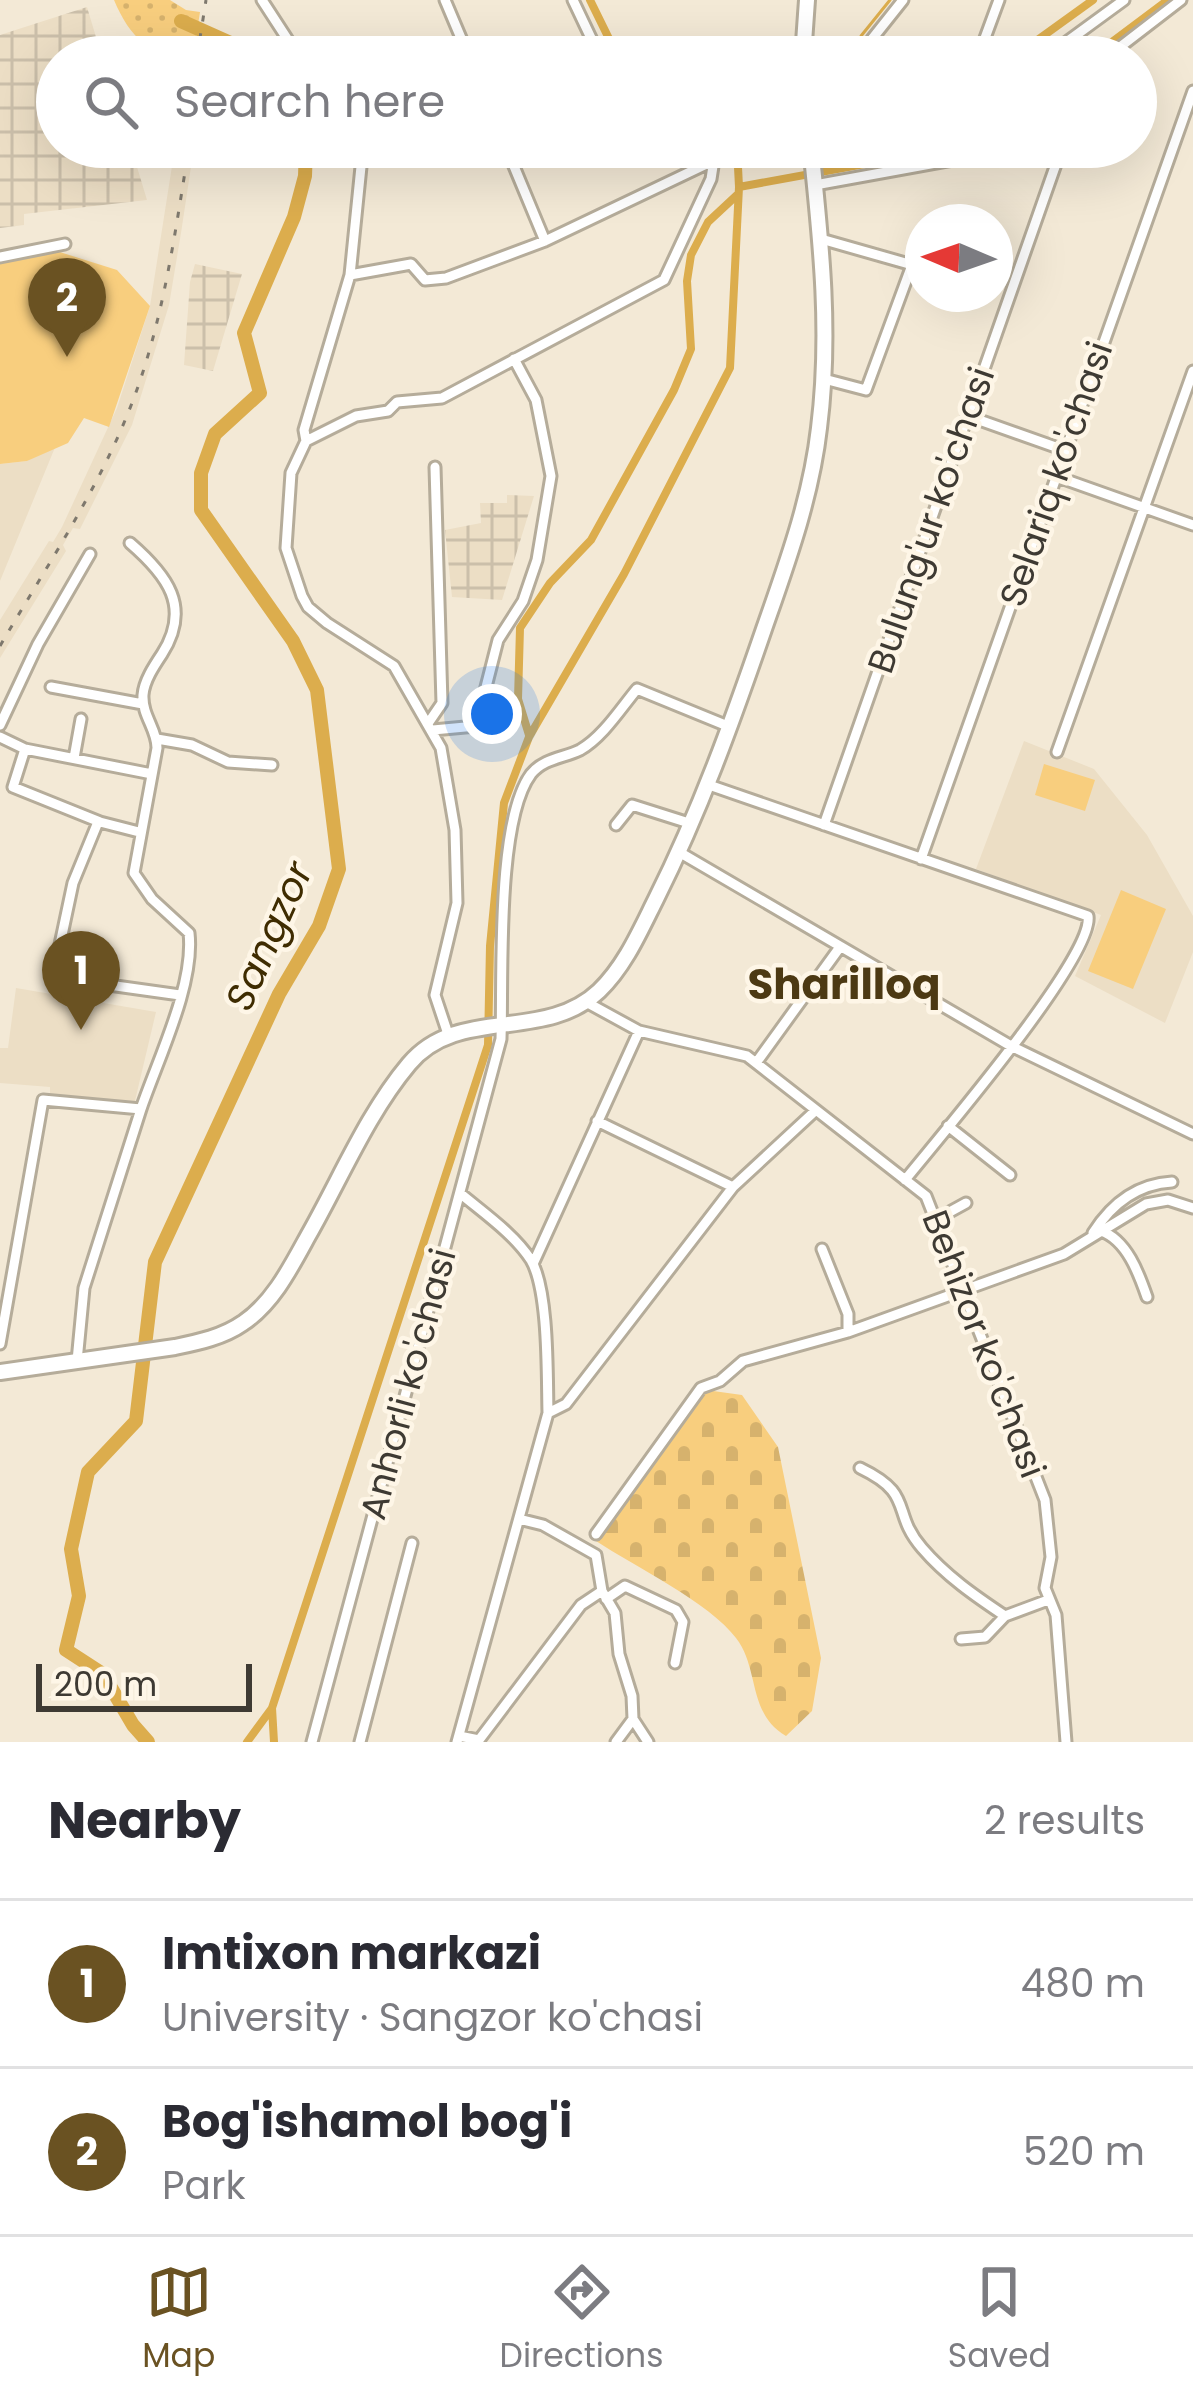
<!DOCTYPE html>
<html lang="en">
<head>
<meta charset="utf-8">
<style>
	:root { --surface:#fff; --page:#f7f7f7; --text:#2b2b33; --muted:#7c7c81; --line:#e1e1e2; --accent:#6a5222 }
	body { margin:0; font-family:Poppins,sans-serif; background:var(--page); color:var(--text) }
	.compass { position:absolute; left:905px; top:204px; width:108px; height:108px; border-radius:50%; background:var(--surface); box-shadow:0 12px 48px #0002; rotate:272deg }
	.scale { position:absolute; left:36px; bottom:30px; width:216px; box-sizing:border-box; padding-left:12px; border:6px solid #3e3a33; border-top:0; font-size:33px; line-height:42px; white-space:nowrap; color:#3e3a33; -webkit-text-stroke:9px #fef6e7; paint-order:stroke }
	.you { position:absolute; left:492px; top:714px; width:42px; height:42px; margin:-30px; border:9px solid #fff; border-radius:50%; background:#1a73e8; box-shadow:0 0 0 18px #1a73e833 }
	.badge { display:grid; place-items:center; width:78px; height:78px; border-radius:50%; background:var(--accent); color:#fff; font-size:39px; font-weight:700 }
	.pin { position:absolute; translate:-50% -99px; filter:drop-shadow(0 3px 6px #0008) }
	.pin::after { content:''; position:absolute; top:63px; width:42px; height:36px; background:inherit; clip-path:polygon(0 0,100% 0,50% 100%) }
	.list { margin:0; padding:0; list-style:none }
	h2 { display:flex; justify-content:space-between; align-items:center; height:156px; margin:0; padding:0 48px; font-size:51px }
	h2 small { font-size:39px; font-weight:400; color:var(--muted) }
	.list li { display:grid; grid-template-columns:78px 1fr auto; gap:36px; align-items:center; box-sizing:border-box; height:168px; padding:0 48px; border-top:3px solid var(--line) }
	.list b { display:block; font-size:45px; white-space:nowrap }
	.list p { margin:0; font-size:39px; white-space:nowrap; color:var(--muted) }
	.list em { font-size:39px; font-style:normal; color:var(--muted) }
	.icon { flex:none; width:66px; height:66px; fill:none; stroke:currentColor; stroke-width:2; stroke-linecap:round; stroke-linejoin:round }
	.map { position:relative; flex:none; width:1193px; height:1742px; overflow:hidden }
	.search { position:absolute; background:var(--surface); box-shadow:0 12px 48px #0002; left:36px; right:36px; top:36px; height:132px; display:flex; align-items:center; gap:30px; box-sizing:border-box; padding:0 42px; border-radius:66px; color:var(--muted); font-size:45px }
	.sheet { height:492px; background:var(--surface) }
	nav { display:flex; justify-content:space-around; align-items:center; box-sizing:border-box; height:168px; border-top:3px solid var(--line); background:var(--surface); font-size:33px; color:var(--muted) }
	nav a { display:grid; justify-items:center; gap:6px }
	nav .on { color:var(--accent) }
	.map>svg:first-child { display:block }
	.built { fill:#ecdec5 }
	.industrial { fill:url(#industrial-grid) }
	.grass { fill:url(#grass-dots) }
	.cemetery { fill:url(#cemetery-stones) }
	.green { fill:#f8ce7e }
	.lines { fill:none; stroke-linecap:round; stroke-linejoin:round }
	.stream { stroke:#dcad4d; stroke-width:3 }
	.canal { stroke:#dcad4d; stroke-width:8 }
	.river { stroke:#dcad4d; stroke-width:14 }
	.street-casing { stroke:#b5ac9a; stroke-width:15 }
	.primary-casing { stroke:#b5ac9a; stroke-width:20 }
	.street { stroke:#fff; stroke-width:9 }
	.primary { stroke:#fff; stroke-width:14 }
	.rail { stroke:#7e786d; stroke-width:3; stroke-dasharray:6 12; stroke-linecap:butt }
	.labels { text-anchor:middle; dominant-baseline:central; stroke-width:9; stroke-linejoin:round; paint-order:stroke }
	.street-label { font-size:36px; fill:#3e3a33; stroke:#fef6e7 }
	.water-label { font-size:39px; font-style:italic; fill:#3f2c01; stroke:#fef6e7 }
	.quarter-label { font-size:42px; font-weight:bold; fill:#4c3913; stroke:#fef6e7 }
</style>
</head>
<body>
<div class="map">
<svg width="1193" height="1742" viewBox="0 0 1193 1742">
	<defs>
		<pattern id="industrial-grid" width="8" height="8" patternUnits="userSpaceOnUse" patternTransform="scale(3)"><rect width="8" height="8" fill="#ecdec5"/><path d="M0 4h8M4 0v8" fill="none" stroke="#cbbfaa"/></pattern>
		<pattern id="grass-dots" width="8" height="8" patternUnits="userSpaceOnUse" patternTransform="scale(3)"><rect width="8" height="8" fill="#f8ce7e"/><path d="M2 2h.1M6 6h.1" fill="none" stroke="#d6b26d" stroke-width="1.8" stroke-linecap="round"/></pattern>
		<pattern id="cemetery-stones" width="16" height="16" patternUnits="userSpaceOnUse" patternTransform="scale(3)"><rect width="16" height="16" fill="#f8ce7e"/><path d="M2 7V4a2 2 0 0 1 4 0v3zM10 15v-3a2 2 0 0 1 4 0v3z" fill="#d6b26d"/></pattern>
	</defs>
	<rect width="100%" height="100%" fill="#f3e9d6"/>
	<!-- built -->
	<path class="built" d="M175,147H194L181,233L169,305L132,425L80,529L73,528L63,545L66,551L0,658V620L49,541L53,542L62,527L117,408L150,306Z
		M56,445L0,581V464L27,461Z
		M1024,741L1094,769L1147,835L1193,916V952L1165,1023L1075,976L1101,915L976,869Z
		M16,988L156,1012L134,1105L50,1098V1087L0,1083V1048H8Z"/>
	<!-- industrial -->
	<path class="industrial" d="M87,7L102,57H57V147H131L147,200L24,214V225L0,228V35Z
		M195,264L242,274L213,371L184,365L190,282Z
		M507,495L534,496L502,600L452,597L445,530L481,523L480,503H507Z"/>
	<!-- grass -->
	<path class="grass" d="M114,0H170L186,10L200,12L193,57C150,57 130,38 114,0Z"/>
	<!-- cemetery -->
	<path class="cemetery" d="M706,1390L742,1395L778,1447L821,1658L812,1711L786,1736C747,1713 760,1669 736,1638C710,1603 634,1566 596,1541Z"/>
	<!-- green -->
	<path class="green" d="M47,248L117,270L150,306L109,427L84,418L68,443L27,461L0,464V259Z
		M1044,764L1095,780L1085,811L1035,795Z
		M1121,890L1166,909L1133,989L1088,971Z"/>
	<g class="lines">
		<!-- stream -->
		<path class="stream" d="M860,57L861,36L890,0"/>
		<!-- canal -->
		<path class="canal" d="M590,0L618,57
			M1014,57L1093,0
			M1092,57L1168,0
			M739,187L958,147
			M529,735L518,699L520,628L550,583L591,540L674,390L691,349L687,281L691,255L708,222L737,195
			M272,1708L274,1742
			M247,1742L272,1708L488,1045L490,946L504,803L529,737L624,574L730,368L739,187L737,147"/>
		<!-- river -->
		<path class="river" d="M181,21L237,46L250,57
			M148,1742L133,1725L103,1674L66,1650L79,1596L71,1549L88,1472L136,1421L155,1262L279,994L319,926L339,869L317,690L293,641L201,510V473L215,434L260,393L244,333L294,217L305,176L306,147"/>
		<defs>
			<path id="street" d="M262,0L299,57
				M445,0L469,57
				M573,0L600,57
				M867,57L872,39L903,0
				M978,57L999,0
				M1046,57L1124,0
				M1107,57L1181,0
				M363,147L350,275L304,430L306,441L291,473L286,548L302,596L308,607L327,623L394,666L441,748L455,830L457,903L435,995L448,1034
				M506,147L545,241
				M815,185L969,157L983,147
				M821,239L923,268
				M0,257L65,244
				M350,275L411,264L425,280L446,278L545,241L715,160
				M824,379L866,390L912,265
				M968,416L1064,450
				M306,441L356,416L388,411L397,402L442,398L664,280L711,179L716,147
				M1055,476L1193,525
				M51,687L143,704
				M429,722L442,703L435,467
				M0,725L38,644L90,554
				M433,730L476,726L498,640L523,601L537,560L551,476L536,400L514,359
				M0,737L25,749
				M157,739L192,745L228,762L272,765
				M1057,752L1193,371
				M74,758L81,719
				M709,785L1088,916C1095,956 937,1140 905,1180
				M98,822L73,883L55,968L66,979L180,995
				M616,825L632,805L692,824
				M824,825L1062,147
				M139,832L100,822L13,787L25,749L152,774
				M679,852L1011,1046L1193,1134
				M921,859L1193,91
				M586,1002L639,1031L747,1056L926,1196L1045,1500L1051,1557L1045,1588L1056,1615L1066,1742
				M756,1063L840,947
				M597,1121L733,1187
				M948,1126L1010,1175
				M461,1194C485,1214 514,1234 531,1260C549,1291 547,1376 548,1413
				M935,1220L966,1203
				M1101,1231C1127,1240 1139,1274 1147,1297
				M1093,1233C1112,1203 1137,1184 1172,1182
				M822,1249L848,1314V1332
				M533,1264L639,1031
				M0,1344L43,1100L141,1109C158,1059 195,984 189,933L152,899L134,873L157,748C157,729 142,716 143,695C144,681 154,666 162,654C192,607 167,575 130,543
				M77,1361L84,1288L141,1109
				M860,1468C916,1495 890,1511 922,1548C946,1576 975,1596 1005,1616
				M519,1519L543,1525L596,1555L602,1591L615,1613L619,1654L632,1696L633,1719L648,1742
				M596,1534L701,1388L720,1381L743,1361L848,1332L1064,1254L1146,1204L1168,1200L1193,1208
				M606,1599L625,1586L676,1610L683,1622L675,1663
				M961,1639L985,1637L1005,1616L1048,1600
				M459,1736L479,1740L581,1605L602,1591
				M312,1742L501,1039C503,977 496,821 531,774C544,758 564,758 580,750C603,737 621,708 637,689L730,727
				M360,1742L412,1543
				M457,1742L548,1413L566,1404L733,1187L815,1111
				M616,1742L633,1719"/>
			<path id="primary" d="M803,57L807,0
				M0,1372L175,1347C199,1342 223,1337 243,1323C273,1303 291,1267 308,1236C340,1180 367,1114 409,1064C458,1005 544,1043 599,991C625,966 640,931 656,899C700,811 732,722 764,629C787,563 811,498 819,428C831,333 821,242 811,147"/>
		</defs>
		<!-- street casing -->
		<use href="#street" class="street-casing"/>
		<!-- primary casing -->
		<use href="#primary" class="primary-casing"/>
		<!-- street -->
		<use href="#street" class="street"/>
		<!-- primary -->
		<use href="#primary" class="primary"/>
		<!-- rail -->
		<path class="rail" d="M197,57L206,0
			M0,646C43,572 93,498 126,418C162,332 174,239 189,147"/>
	</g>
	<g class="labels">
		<!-- street labels -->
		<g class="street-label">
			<text transform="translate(1056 474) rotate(-71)">Selariq ko'chasi</text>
			<text transform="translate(931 520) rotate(-71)">Bulung'ur ko'chasi</text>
			<text transform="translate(984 1344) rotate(69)">Behizor ko'chasi</text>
			<text transform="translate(408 1384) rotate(-75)">Anhorli ko'chasi</text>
		</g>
		<!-- water labels -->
		<g class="water-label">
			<text transform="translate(269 936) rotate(-66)">Sangzor</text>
		</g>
		<!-- quarter labels -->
		<g class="quarter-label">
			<text x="844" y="984">Sharilloq</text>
		</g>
	</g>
</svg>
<svg class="compass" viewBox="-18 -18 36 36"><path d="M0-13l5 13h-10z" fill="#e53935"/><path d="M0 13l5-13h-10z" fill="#7c7c81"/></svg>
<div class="scale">200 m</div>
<div class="you"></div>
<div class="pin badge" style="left:81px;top:1030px">1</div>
<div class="pin badge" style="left:67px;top:357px">2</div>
<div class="search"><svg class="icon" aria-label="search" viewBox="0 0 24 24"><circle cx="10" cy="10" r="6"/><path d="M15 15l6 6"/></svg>Search here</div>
</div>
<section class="sheet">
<h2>Nearby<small>2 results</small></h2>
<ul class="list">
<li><span class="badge">1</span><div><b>Imtixon markazi</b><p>University · Sangzor ko'chasi</p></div><em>480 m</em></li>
<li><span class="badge">2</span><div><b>Bog'ishamol bog'i</b><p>Park</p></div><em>520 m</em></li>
</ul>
</section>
<nav>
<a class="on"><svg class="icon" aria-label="map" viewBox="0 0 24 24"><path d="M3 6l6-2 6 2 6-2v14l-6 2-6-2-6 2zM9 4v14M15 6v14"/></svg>Map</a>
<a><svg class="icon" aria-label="directions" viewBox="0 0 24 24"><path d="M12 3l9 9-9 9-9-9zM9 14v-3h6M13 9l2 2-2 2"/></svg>Directions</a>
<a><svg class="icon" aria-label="saved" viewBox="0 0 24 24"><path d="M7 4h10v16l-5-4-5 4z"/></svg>Saved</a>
</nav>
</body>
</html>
